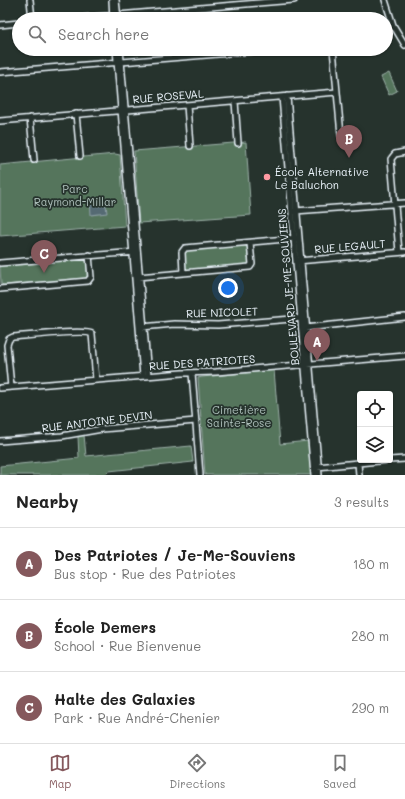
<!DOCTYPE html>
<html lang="en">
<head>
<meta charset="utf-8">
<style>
	:root { --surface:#fff; --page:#f6f6f6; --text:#222; --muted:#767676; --line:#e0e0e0; --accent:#85585c }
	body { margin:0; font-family:Mali,sans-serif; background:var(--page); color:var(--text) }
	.controls { position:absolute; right:12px; bottom:12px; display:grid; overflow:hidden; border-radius:4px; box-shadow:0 1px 3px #0004 }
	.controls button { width:36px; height:36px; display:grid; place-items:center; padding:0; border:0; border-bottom:1px solid var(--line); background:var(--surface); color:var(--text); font:20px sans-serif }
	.you { position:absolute; left:228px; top:288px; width:14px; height:14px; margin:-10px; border:3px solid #fff; border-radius:50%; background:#1a73e8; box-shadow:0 0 0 6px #1a73e833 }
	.badge { display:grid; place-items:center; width:26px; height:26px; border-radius:50%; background:var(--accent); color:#fff; font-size:13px; font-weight:700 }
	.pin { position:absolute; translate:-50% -33px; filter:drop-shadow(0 1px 2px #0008) }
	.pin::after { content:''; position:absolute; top:21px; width:14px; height:12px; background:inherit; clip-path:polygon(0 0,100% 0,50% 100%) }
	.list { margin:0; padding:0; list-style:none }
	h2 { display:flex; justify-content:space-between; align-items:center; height:52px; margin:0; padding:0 16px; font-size:17px }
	h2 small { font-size:13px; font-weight:400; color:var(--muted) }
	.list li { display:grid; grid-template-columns:26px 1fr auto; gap:12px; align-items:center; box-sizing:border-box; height:72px; padding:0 16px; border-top:1px solid var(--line) }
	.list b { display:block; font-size:15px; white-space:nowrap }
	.list p { margin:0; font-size:13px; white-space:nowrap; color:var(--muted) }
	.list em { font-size:13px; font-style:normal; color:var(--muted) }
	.icon { flex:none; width:22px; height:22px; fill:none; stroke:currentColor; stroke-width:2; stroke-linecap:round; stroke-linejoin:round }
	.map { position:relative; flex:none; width:405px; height:475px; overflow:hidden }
	.search { position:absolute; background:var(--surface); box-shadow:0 1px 3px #0004; left:12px; right:12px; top:12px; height:44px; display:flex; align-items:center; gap:10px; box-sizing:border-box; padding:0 14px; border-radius:22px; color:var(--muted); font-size:15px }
	.sheet { height:268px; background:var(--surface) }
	nav { display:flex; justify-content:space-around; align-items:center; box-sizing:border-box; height:56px; border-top:1px solid var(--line); background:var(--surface); font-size:11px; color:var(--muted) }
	nav a { display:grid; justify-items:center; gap:2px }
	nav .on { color:var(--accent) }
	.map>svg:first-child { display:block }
	.green { fill:#55745c; stroke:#9eb2aa }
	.water { fill:#556b73; stroke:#90a1a8 }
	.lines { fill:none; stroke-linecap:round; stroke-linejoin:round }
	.minor-casing { stroke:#e8f1f8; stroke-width:8 }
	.minor { stroke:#26332d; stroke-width:5 }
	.poi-dot { fill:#ff9aa2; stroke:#26332d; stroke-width:1.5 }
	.labels { text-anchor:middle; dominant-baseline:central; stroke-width:3.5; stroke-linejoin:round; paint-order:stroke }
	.street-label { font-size:11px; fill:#e8f1f8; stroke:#26332d }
	.poi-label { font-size:11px; fill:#e8f1f8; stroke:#26332d; text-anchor:start }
	.park-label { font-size:11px; fill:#adbfba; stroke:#26332d }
</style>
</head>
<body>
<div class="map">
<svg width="405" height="475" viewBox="0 0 405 475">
	<rect width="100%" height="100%" fill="#26332d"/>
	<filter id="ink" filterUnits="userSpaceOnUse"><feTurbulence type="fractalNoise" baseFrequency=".025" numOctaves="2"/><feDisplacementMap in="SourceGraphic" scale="8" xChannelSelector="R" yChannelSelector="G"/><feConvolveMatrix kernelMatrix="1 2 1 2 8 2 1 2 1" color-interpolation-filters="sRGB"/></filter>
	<g filter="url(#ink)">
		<!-- green -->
		<path class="green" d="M389,73L397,91L389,95L381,77Z
			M246,142L251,215L139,223L134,151Z
			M115,154L120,155L125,226L0,236V165Z
			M246,246L248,247L249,255H247L250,264L247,265L188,270L185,267L184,252L187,250Z
			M80,259L87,261V278L4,285L1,284L0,268L2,266Z
			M274,370L280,444L308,441L311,475H205L198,378L202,377Z
			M84,435L86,456L191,446L193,462L109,471L105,475H0V466L79,458L78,436Z"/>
		<!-- water -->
		<path class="water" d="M97,198L98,206L106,205L107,213L91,215L90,199Z"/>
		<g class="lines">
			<defs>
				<path id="minor" d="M30,0L32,19
					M112,0L113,19
					M116,0L118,19
					M385,0L393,25L405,45
					M71,19L294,0
					M0,25L19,23
					M386,29L394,27
					M116,49L143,376
					M120,49L148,375
					M333,49L341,135
					M0,72L278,49
					M287,96L319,475
					M282,97L314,475
					M235,101L238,143
					M187,105L190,146
					M76,114L80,156
					M30,118L34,160
					M0,121L337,92
					M295,211L405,203
					M399,252L391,159L395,154L405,152
					M297,261L405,252
					M0,263L136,252
					M183,273L182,252L185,248L297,238
					M138,277L250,267L252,264L250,243
					M0,289L88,281L91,277L89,255
					M142,327L174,324L218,325L304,318
					M305,328L405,317
					M192,373L200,475
					M11,387L7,345L9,339L13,337C26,336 86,329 92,334L96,380
					M0,388L182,373L216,372L405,356
					M0,441L62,436L102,429L196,421
					M390,460L405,459
					M358,463L359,475
					M317,467L389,460"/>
			</defs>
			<!-- minor casing -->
			<use href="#minor" class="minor-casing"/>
			<!-- minor -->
			<use href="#minor" class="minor"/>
		</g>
	</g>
	<!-- markers -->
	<circle class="poi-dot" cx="267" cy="177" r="4"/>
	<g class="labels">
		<!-- street labels -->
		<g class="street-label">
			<text transform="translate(168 96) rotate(-5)">RUE ROSEVAL</text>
			<text transform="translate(350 246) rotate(-5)">RUE LEGAULT</text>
			<text transform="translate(288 287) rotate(-95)">BOULEVARD JE-ME-SOUVIENS</text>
			<text transform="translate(222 312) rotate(-2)">RUE NICOLET</text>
			<text transform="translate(202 362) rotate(-4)">RUE DES PATRIOTES</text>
			<text transform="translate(97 421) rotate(-7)">RUE ANTOINE DEVIN</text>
		</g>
		<!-- poi labels -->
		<g class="poi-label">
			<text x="275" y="171">École Alternative<tspan x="275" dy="13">Le Baluchon</tspan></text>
		</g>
		<!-- park labels -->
		<g class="park-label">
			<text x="75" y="188">Parc<tspan x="75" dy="13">Raymond-Millar</tspan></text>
			<text x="239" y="409">Cimetière<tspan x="239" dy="13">Sainte-Rose</tspan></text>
		</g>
	</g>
</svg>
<div class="controls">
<button><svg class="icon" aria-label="locate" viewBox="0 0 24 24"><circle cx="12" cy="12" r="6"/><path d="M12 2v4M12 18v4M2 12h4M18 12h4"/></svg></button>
<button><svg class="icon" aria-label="layers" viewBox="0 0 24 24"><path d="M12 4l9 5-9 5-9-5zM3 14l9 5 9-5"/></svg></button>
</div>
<div class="you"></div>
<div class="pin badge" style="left:317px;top:361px">A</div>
<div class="pin badge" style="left:349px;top:158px">B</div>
<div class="pin badge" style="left:44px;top:273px">C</div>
<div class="search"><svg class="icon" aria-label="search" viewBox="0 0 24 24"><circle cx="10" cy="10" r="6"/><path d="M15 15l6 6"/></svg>Search here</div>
</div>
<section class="sheet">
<h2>Nearby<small>3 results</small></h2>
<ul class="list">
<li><span class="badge">A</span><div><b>Des Patriotes / Je-Me-Souviens</b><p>Bus stop · Rue des Patriotes</p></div><em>180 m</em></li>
<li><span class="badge">B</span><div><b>École Demers</b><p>School · Rue Bienvenue</p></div><em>280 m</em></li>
<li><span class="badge">C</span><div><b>Halte des Galaxies</b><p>Park · Rue André-Chenier</p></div><em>290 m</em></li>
</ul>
</section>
<nav>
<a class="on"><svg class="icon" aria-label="map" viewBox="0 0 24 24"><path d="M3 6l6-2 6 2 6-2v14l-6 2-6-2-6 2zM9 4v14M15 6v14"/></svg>Map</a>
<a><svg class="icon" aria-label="directions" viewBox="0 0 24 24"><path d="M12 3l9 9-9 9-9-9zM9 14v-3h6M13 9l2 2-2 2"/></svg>Directions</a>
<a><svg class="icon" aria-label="saved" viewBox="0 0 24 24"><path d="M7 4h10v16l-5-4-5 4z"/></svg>Saved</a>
</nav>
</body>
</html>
